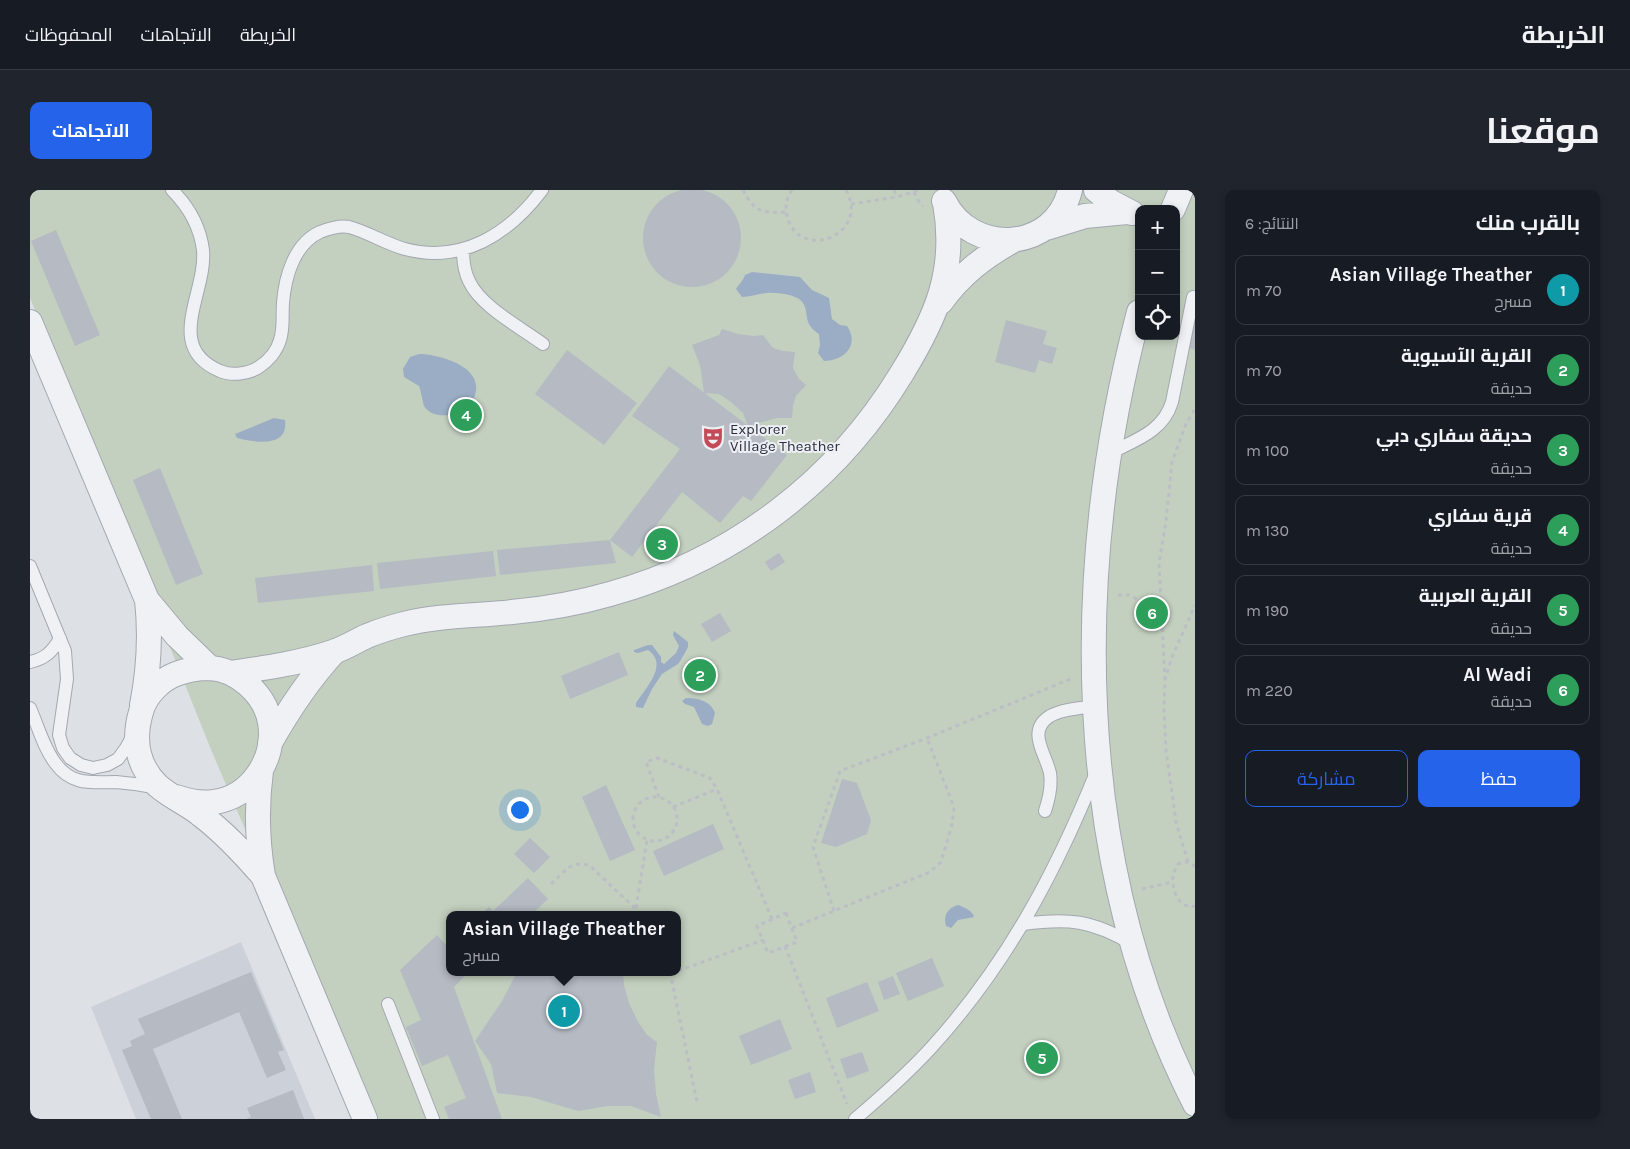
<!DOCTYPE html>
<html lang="ar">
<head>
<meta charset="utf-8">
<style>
	:root { --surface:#171b24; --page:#20242c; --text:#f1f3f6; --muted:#9ea1a6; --line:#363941; --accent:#2563eb }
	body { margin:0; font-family:Karla,Cairo,sans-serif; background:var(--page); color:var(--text); direction:rtl }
	.controls { position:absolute; right:15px; top:15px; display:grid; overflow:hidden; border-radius:10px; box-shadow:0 2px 8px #0003 }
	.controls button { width:45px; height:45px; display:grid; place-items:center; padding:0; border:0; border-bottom:1px solid var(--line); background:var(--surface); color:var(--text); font:25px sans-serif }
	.you { position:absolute; left:489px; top:619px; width:18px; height:18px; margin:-12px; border:4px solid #fff; border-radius:50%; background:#1a73e8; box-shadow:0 0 0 8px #1a73e833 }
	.badge { display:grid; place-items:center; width:32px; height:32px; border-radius:50%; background:var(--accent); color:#fff; font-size:16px; font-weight:700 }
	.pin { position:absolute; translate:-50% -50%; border:2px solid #fff; box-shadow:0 1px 5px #0006 }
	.popup { position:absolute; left:416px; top:721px; width:235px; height:65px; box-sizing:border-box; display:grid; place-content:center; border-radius:10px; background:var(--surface); filter:drop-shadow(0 1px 4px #0005); font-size:16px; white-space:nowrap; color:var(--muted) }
	.popup b { font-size:19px; color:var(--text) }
	.popup::after { content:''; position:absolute; left:50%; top:100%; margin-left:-10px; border:10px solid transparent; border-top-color:var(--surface) }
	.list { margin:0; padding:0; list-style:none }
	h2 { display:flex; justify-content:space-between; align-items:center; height:65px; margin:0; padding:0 20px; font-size:21px }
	h2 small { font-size:16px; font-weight:400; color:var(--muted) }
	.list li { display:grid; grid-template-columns:32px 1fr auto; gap:15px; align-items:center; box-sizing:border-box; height:70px; margin:0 10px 10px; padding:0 10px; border:1px solid var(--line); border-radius:10px }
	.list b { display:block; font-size:19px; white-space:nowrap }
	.list p { margin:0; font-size:16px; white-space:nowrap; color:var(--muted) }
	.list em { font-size:16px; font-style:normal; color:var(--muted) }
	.actions { display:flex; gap:10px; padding:15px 20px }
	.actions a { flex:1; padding:11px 0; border:1px solid var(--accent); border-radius:10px; text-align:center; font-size:18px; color:var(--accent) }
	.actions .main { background:var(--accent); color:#fff }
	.icon { flex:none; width:28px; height:28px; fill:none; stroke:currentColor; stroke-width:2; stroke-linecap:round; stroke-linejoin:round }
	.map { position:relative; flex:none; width:1165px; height:929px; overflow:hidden; direction:ltr; border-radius:10px }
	header { display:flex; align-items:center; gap:30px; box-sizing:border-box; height:70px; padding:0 25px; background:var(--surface); border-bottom:1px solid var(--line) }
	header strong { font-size:24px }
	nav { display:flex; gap:28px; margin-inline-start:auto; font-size:18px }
	.intro { display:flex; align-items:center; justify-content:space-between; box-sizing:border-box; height:120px; padding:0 30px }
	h1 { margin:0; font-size:35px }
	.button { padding:12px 22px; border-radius:10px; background:var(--accent); color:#fff; font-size:18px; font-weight:700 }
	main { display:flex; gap:30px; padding:0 30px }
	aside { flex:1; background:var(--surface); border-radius:10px; box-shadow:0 2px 8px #0003 }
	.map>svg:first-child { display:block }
	.built { fill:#ccd0d8 }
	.green { fill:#c3d0bf; fill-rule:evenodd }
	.water { fill:#9aadc4 }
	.building { fill:#b5bac3 }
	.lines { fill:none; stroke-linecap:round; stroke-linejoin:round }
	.lane-casing { stroke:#a3a8b0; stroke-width:14 }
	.street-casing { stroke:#a3a8b0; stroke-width:26 }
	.path { stroke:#bcbec5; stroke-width:3; stroke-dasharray:4 4; stroke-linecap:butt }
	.lane { stroke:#f0f1f5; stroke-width:12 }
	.street { stroke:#f0f1f5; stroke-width:24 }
	.labels { text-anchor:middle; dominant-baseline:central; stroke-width:4; stroke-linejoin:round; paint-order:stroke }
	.poi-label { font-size:15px; fill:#282e3c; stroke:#edeff4; text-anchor:start }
</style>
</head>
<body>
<header>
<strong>الخريطة</strong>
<nav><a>الخريطة</a><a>الاتجاهات</a><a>المحفوظات</a></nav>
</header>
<div class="intro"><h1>موقعنا</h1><a class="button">الاتجاهات</a></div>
<main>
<aside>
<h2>بالقرب منك<small>النتائج: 6</small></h2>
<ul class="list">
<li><span class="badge" style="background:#0f9aa8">1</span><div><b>Asian Village Theather</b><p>مسرح</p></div><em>70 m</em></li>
<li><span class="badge" style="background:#2e9e5b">2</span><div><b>القرية الآسيوية</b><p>حديقة</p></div><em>70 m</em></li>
<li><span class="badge" style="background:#2e9e5b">3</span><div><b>حديقة سفاري دبي</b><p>حديقة</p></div><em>100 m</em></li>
<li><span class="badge" style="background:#2e9e5b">4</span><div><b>قرية سفاري</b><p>حديقة</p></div><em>130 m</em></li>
<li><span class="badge" style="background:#2e9e5b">5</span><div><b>القرية العربية</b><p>حديقة</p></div><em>190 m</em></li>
<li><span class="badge" style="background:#2e9e5b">6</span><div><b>Al Wadi</b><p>حديقة</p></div><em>220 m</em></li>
</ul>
<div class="actions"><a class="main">حفظ</a><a>مشاركة</a></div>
</aside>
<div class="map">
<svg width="1165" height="929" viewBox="0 0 1165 929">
	<rect width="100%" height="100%" fill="#dde1e6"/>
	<!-- built -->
	<path class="built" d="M211,752L285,929H106L61,817Z"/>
	<!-- green -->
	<path class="green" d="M0,0H1165V929H339L182,562L0,108ZM1109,19H1146V146H1109ZM420,725H648V782H420Z"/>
	<!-- water -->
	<path class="water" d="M722,82L770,87L782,100L799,108L802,129L810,135L817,136C830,155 814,171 794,171L788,163L790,155L789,144C772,133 780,124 773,113C768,105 751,103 743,103C732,102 722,107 712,107L706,99C709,94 713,91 715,85Z
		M389,164C406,164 445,174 446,196C447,203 443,211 440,218C429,225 403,231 394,216C393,213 391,201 389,196L374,187L373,179L380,167Z
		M244,228L255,230C259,259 224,252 207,248L205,244Z
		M644,441L658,452V457L651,470L648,474L632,484L622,499L613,518L606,517V513C616,498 639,474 618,460L608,463L604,462V460L618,455H622L631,467V472L634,474L646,463L649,456L643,445Z
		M656,508C668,508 681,511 685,523L682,534L678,536L672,534L664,517L655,514L652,511Z
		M928,715C934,717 943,721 944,727L928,730L921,738L916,736C913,725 918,718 928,715Z"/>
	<!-- building -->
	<path class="building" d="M613 48a49 49 0 1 1 98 0a49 49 0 1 1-98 0Z
		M26,40L70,145L45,156L1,51Z
		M976,130L1017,141L1013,154L1027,158L1022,174L1009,170L1005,183L965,172Z
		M1165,130V160L1156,157Z
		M692,139L708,144L724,146L733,145L743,158L753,161L765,162L763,178L769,189L776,195L766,206L763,215L762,228H747L718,236L713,223L701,212L689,204L674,203L670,175L662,155L689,145Z
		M537,160L607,213L574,255L505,204Z
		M639,176L757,265L721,311L713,306L690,333L652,302L602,367L580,350L650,259L602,226Z
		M130,278L173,384L146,395L103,290Z
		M580,350L586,373L470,385L467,360Z
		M463,361L466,386L350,399L347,373Z
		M749,363L755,372L741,381L735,372Z
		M342,375L344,401L228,413L225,388Z
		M690,423L701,441L682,452L671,434Z
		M589,462L598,485L540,509L531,486Z
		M812,589L827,593L841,630L837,644L806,657L791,653Z
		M576,595L605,660L580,671L552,607Z
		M683,634L694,659L634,686L623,661Z
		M500,648L520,667L504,683L484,664Z
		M498,688L518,709L501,725H450L459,717L463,721Z
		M407,745L417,756L420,753V782H439L424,797L472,929H419L414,917L436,908L418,865L392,876L376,837L391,830L370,780Z
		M902,768L914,796L878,811L866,783Z
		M221,782L254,860L248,862L256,880L237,888L209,822L123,859L152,929H121L92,860L102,856L100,851L115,844L108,829Z
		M487,782H593L594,795L599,813L607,830L617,845L627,852L624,880L626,904L631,927L601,916H578L548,921L501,907L467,903L461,874L445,851L472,811Z
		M863,786L870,804L854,810L848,792Z
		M837,792L849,821L807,838L796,808Z
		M750,829L762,859L721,875L709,846Z
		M832,862L839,881L817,889L810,869Z
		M780,882L786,902L765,909L758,890Z
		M263,900L274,929H216L221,927L217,918Z"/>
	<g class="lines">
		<defs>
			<path id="lane" d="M142,0C158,16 170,37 173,60C177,103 133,157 190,181C201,186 219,184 229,177C238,171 247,161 250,150C254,138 252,125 253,113C255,87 264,54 290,42C298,39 309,35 319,37C338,42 356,54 375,59C432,74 479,44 512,0
				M433,60C433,70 434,81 439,91C451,117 490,137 513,154
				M1080,263C1105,250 1133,242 1142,212L1163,107
				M0,376L35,461L37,489L29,545L33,558L40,568L51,575L63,578L77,575L88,569L96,558L104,543
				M0,472C15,469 23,461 30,448
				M0,518C8,536 14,559 26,574C42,596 62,592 86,592C100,593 114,595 128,598
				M1015,621C1019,609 1022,596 1020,583C1016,564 996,541 1020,526C1032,519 1052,518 1066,516
				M993,734C1038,728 1062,730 1102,754
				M358,814L403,929
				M825,929C851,907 877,884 900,859C976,776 1025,684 1067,580"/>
			<path id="street" d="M1066,0L1081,12L1102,23
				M914,11C942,67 1025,62 1040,0
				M1143,19L1151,0
				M1016,38L1055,26L1097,22
				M911,112C931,84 955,66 984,50
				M1109,122C1041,380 1042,673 1165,914
				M0,132L117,410L147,446L180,478
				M201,483C235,478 270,473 303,462C315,458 326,451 337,446C349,441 362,437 374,434C410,425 445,426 482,422C515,419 549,413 580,404C703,370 806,292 872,183C907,126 927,80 915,13
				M112,515C119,479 121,446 117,410
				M240,553C259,519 279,489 305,461
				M231,581C226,617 227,650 233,686L335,929
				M146,607C158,611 170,614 183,612C221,608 246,569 240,532C235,504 207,479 179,478C167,478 157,480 146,484C130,490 115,506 111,522C103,549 107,575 127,595C140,607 158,614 171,625C195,643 214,664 233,686"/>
		</defs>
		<!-- lane casing -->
		<use href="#lane" class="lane-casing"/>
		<!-- street casing -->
		<use href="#street" class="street-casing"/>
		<!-- path -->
		<path class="path" d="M713,0C725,23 732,23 756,22
			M762,0C756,8 755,17 757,26C769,73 841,45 816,0
			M864,0L867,7
			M884,2L890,14L893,16
			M821,14L867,7L889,0
			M1088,405H1100L1132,425
			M1135,490L1129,373L1136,331L1142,272L1156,234L1165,219
			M629,607L616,572L627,568L680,588L687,599L742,729
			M603 629a22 22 0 1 1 44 0a22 22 0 1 1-44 0Z
			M643,617L687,599
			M1158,672L1146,632L1136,560L1134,519L1135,490L1142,467L1165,415
			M1165,677C1160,671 1155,671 1148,674C1146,678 1144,682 1143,685C1141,699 1149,720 1165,716
			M521,694C534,682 542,669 560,676L606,719L609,725
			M1112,699L1143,692
			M606,718L617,650
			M804,721L783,657L810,581L897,548L1043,488
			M756,723L767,752L738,763L727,736Z
			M762,738L900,682L911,672L913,665L922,635L924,617L897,548
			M755,756L817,914
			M648,781L733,750
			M640,782L667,912"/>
		<!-- lane -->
		<use href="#lane" class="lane"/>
		<!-- street -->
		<use href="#street" class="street"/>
	</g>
	<!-- icons -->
	<defs>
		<symbol id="theatre-bare" viewBox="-9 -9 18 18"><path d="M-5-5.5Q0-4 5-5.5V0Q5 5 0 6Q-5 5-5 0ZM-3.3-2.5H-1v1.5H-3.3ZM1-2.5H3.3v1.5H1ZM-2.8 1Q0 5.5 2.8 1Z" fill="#c54956" stroke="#edeff4" stroke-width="2.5" paint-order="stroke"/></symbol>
	</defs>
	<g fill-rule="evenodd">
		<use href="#theatre-bare" x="667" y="232" width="32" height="32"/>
	</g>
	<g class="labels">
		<!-- poi labels -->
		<g class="poi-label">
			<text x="700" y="239">Explorer<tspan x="700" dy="17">Village Theather</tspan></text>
		</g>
	</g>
</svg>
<div class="controls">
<button>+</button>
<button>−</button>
<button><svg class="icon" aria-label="locate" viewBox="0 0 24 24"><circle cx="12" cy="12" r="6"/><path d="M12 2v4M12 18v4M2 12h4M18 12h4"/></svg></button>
</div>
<div class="you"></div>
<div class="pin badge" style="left:534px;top:821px;background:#0f9aa8">1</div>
<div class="popup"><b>Asian Village Theather</b>مسرح</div>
<div class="pin badge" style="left:670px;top:485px;background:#2e9e5b">2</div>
<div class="pin badge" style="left:632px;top:354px;background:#2e9e5b">3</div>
<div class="pin badge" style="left:436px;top:225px;background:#2e9e5b">4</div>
<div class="pin badge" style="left:1012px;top:868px;background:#2e9e5b">5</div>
<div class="pin badge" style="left:1122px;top:423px;background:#2e9e5b">6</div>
</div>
</main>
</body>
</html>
